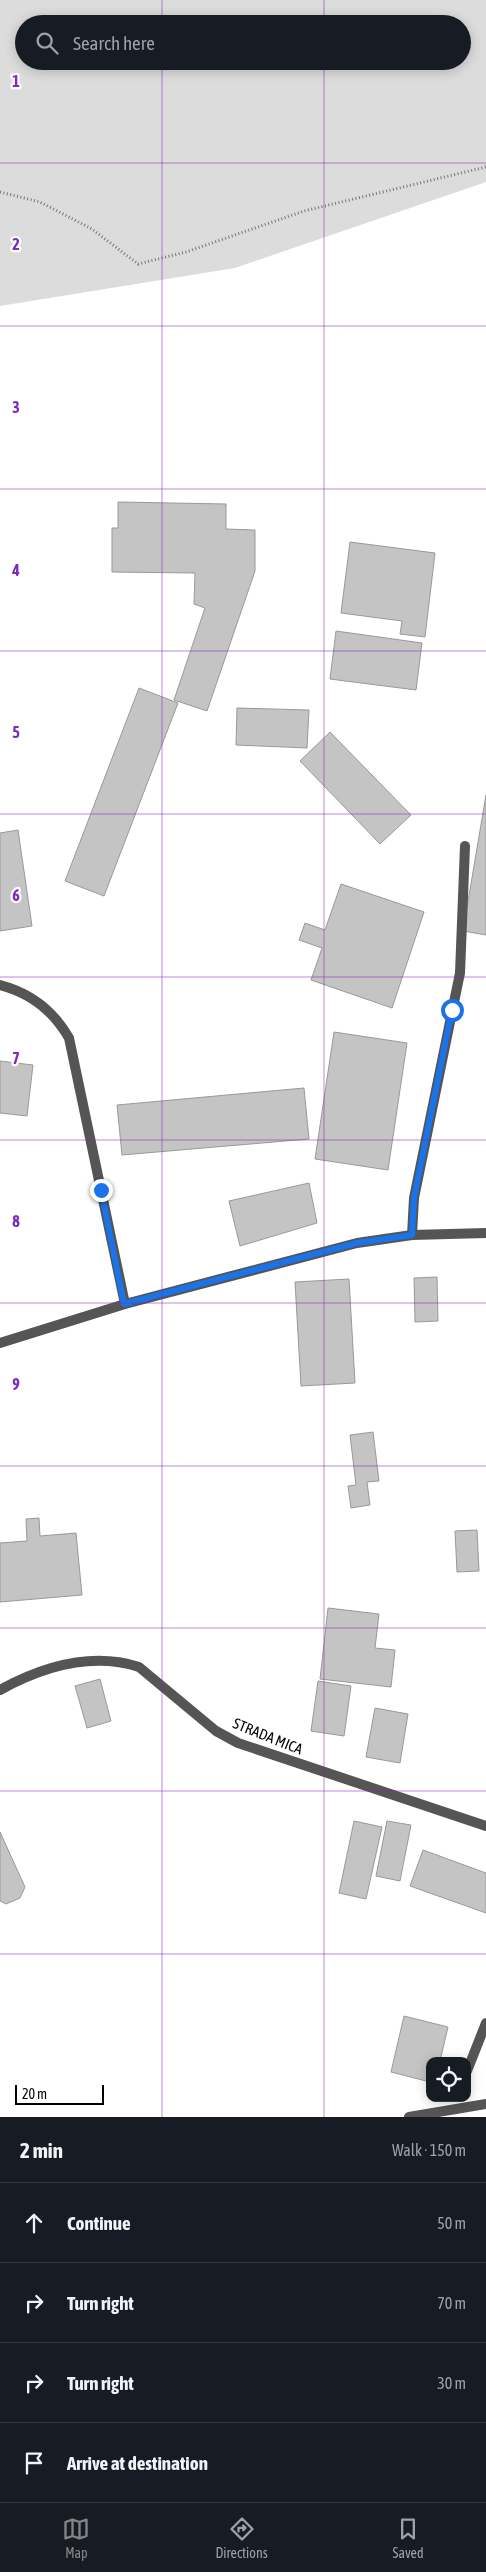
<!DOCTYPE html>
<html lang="en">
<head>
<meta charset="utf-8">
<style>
	:root { --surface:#171b24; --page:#242831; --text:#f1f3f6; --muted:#9ea1a6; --line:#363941; --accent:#858687 }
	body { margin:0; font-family:"Asap Condensed",sans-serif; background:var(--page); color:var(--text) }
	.controls { position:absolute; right:15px; bottom:15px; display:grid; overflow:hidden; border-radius:10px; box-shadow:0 2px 12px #0003 }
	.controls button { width:45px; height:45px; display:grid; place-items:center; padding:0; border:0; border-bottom:1px solid var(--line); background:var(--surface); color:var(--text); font:25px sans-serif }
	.scale { position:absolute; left:15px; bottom:12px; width:89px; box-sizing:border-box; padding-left:5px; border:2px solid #000; border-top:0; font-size:14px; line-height:18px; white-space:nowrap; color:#000; -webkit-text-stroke:4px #fff; paint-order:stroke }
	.stop { position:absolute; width:15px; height:15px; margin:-11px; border:4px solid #1a73e8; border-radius:50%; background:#fff }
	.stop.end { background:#1a73e8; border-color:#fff; box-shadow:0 1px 5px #0008 }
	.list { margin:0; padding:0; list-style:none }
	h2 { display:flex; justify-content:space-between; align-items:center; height:65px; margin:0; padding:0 20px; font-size:21px }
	h2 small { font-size:16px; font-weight:400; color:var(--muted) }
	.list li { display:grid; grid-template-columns:32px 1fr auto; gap:15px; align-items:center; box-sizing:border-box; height:80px; padding:0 20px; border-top:1px solid var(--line) }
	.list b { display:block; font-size:19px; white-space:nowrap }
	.list em { font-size:16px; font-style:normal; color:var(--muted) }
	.icon { flex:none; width:28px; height:28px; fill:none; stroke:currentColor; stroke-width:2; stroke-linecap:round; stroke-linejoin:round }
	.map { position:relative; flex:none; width:486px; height:2117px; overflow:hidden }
	.search { position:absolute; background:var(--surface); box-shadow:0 2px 12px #0003; left:15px; right:15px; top:15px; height:55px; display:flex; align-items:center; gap:12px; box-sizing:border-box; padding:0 18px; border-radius:28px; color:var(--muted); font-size:19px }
	.sheet { height:385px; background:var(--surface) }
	nav { display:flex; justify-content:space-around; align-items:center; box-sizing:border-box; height:70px; border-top:1px solid var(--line); background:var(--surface); font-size:14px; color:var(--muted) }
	nav a { display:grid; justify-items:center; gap:2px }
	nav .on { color:var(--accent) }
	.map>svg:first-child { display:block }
	.green { fill:#dcdcdc; fill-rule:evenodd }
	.building { fill:#c4c4c4; stroke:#999 }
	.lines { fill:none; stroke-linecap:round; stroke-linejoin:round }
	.path { stroke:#777; stroke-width:3; stroke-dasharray:1 2.5; stroke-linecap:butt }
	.service { stroke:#555; stroke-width:10 }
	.minor { stroke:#555; stroke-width:10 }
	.route { stroke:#1a73e8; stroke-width:6 }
	.grid { fill:none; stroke:#7b2cbf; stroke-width:1; stroke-opacity:0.55 }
	.labels { text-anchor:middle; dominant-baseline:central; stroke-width:4.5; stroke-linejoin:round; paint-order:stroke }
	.street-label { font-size:15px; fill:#000; stroke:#fff }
	.grid-label { font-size:16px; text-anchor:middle; font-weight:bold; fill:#7b2cbf; stroke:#fff; stroke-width:4.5; stroke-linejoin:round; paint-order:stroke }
</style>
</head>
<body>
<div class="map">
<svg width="486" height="2117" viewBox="0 0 486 2117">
	<rect width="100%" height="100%" fill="#fff"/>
	<!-- green -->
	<path class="green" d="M0,0H486V182L235,268L0,306ZM24,24H462V61H24Z"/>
	<!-- building -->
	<path class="building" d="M118,502L226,504V529L255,530V571L207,711L174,700L205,608L194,604L195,573L112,572V528H118Z
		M350,542L435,553L425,637L400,634L402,621L341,613Z
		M336,631L422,643L416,690L330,679Z
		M139,688L178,703L104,896L65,881Z
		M237,708L309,710L307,748L236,745Z
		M330,732L411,815L380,844L300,761Z
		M486,795V935L463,931Z
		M18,830L32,926L0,931V833Z
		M341,884L424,912L392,1008L311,980L322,948L299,940L305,923L325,930Z
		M334,1032L407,1043L388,1170L315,1159Z
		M0,1061L33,1065L27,1116L0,1113Z
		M304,1088L309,1139L122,1155L117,1105Z
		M309,1183L317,1223L240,1246L229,1201Z
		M437,1277L438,1321L415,1322L414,1278Z
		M349,1279L355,1383L301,1386L295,1282Z
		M373,1432L379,1481L367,1482L370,1505L351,1508L348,1486L356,1485L350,1435Z
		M39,1518L40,1536L76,1533L82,1595L0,1602V1543L27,1541L26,1519Z
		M477,1530L479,1571L457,1572L455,1531Z
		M328,1608L379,1614L375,1648L395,1650L391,1687L320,1679Z
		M100,1679L111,1721L87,1728L75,1686Z
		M318,1681L351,1686L344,1736L311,1731Z
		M375,1708L408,1714L400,1763L366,1757Z
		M354,1821L382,1827L366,1899L339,1893Z
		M387,1821L411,1825L400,1881L376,1876Z
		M0,1832L25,1887L20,1898L6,1904L0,1901Z
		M423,1850L486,1873V1913L410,1886Z
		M404,2016L448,2027L440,2061H430V2082L391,2072Z"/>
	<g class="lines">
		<!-- path -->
		<path class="path" d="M0,192L40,202L92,229L138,264L186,252L304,211L486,167"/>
		<!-- service -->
		<path class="service" d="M412,1235L414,1198L460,973L465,846"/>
		<!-- minor -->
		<path class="minor" d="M0,985C31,993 53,1010 69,1038L125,1304
			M0,1343L125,1304L357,1243L412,1235L486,1233
			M0,1690C42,1667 92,1652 139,1667L216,1731L238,1743L486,1826
			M467,2071L486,2023
			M409,2117L486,2104"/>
	</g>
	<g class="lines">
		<!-- route -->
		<path class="route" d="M101,1190L124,1304L357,1243L412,1235L414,1198L452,1010"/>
	</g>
	<!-- grid -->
	<path class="grid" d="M162,0V24M324,0V24M162,61V2117M324,61V2117M0,163H486M0,326H486M0,489H486M0,651H486M0,814H486M0,977H486M0,1140H486M0,1303H486M0,1466H486M0,1628H486M0,1791H486M0,1954H486"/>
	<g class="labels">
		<!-- street labels -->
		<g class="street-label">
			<text transform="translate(268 1736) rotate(22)">STRADA MICA</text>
		</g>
	</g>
	<g class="grid-label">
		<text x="16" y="87">1</text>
		<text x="16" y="250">2</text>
		<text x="16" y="413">3</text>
		<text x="16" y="576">4</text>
		<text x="16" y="738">5</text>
		<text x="16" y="901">6</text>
		<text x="16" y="1064">7</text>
		<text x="16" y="1227">8</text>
		<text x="16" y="1390">9</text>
	</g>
</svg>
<div class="controls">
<button><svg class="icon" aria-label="locate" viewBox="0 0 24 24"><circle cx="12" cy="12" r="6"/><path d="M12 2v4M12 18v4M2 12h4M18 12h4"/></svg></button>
</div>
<div class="scale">20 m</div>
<div class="stop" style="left:452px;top:1010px"></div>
<div class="stop end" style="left:101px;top:1190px"></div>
<div class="search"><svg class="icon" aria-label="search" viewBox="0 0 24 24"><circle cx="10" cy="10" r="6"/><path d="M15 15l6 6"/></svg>Search here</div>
</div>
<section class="sheet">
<h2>2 min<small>Walk · 150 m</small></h2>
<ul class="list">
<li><svg class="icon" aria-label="ahead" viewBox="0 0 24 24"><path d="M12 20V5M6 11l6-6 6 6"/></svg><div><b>Continue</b></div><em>50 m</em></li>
<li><svg class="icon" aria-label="right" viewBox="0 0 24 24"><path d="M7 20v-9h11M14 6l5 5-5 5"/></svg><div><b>Turn right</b></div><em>70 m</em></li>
<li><svg class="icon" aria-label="right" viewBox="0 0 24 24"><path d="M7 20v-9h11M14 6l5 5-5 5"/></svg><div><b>Turn right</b></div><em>30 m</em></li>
<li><svg class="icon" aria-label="arrive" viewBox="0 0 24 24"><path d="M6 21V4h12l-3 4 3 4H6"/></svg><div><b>Arrive at destination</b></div></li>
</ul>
</section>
<nav>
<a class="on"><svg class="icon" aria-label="map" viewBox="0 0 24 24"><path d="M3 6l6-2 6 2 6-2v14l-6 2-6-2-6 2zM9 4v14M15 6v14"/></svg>Map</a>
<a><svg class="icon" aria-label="directions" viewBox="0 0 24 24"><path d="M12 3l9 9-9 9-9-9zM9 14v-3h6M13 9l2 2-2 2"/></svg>Directions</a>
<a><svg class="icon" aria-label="saved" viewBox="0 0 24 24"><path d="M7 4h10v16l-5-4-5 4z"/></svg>Saved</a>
</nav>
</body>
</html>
